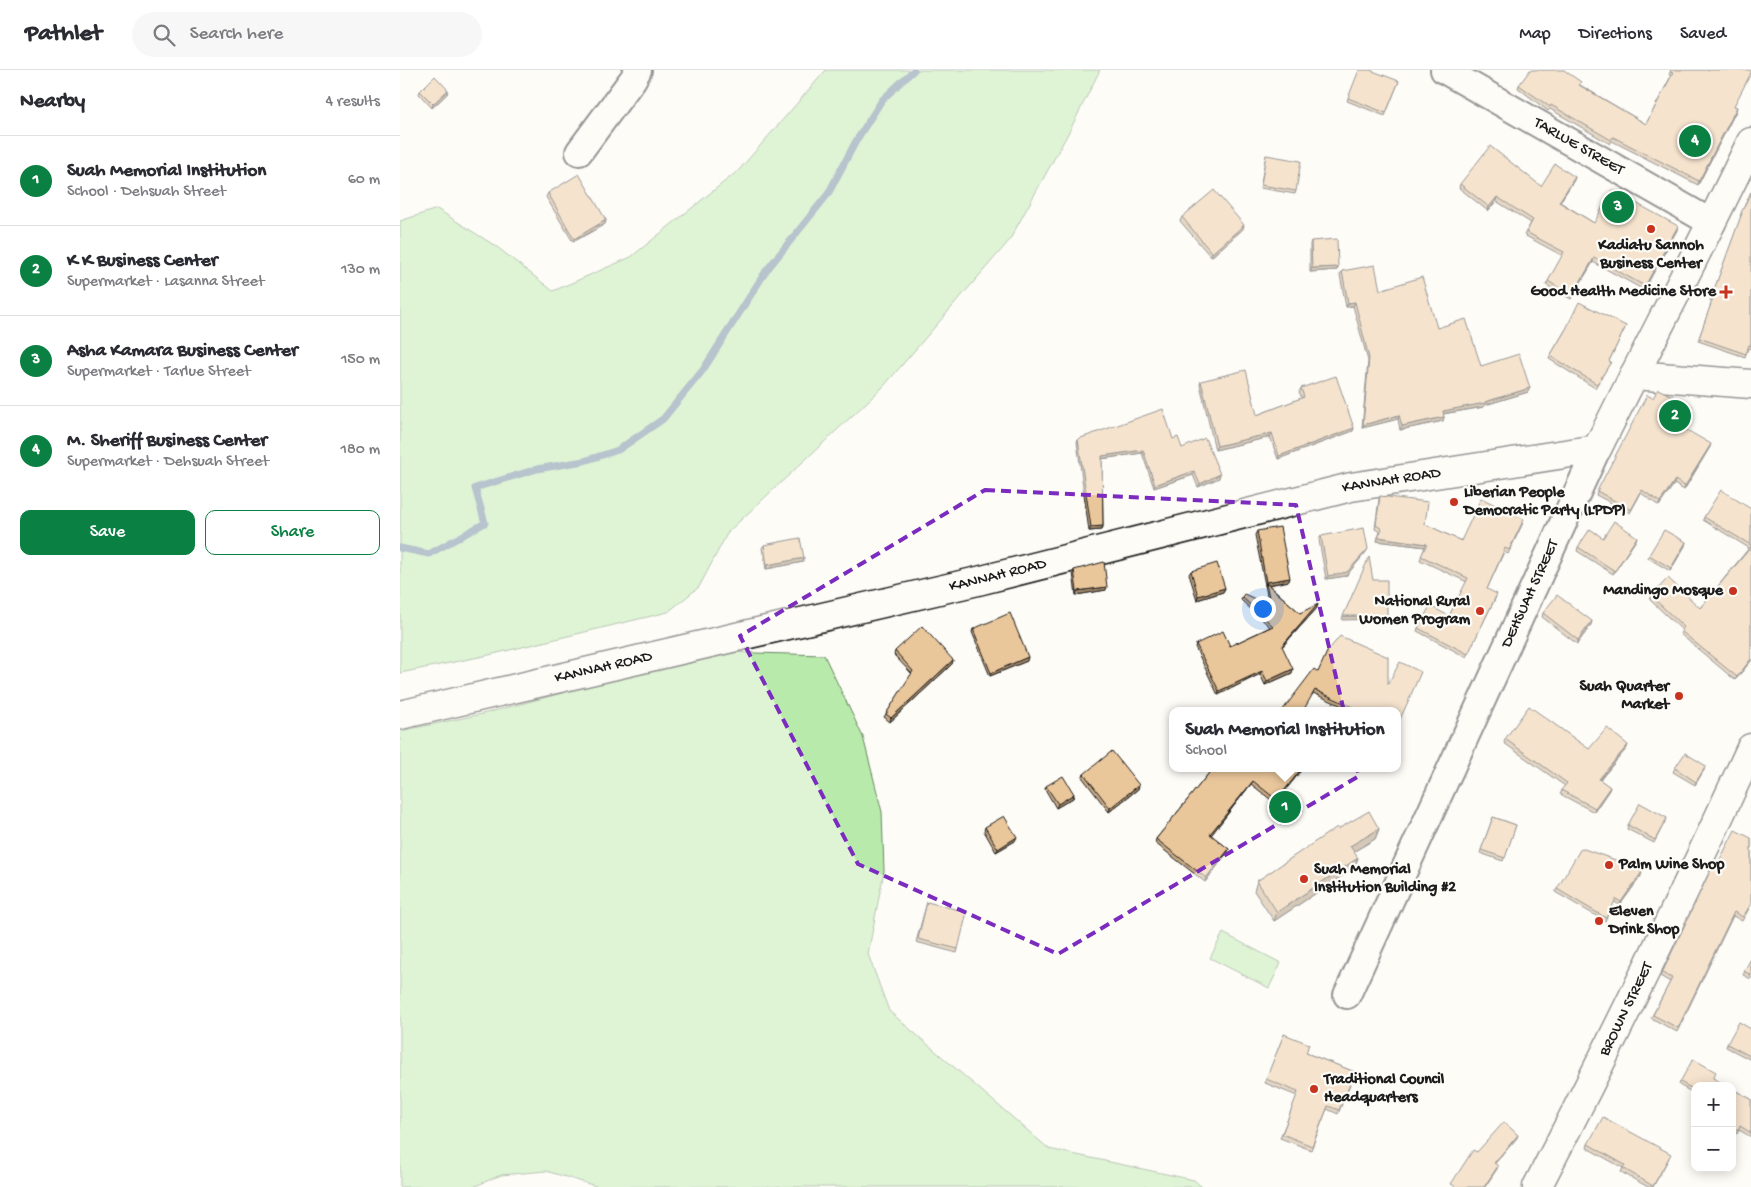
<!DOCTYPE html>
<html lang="en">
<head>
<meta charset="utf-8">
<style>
	:root { --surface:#fff; --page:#f7f7f7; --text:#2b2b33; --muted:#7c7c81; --line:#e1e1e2; --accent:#0b8043 }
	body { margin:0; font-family:"Gochi Hand",sans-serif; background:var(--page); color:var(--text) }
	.controls { position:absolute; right:15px; bottom:15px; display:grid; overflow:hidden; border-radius:10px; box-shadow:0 2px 12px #0003 }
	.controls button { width:45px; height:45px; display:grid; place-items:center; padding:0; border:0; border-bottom:1px solid var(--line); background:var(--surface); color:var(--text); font:25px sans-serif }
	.you { position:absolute; left:862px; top:538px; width:18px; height:18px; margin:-12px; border:4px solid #fff; border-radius:50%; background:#1a73e8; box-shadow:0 0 0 8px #1a73e833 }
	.badge { display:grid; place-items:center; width:32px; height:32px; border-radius:50%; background:var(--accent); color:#fff; font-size:16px; font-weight:700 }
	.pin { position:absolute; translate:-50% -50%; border:2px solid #fff; box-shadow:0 1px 5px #0006 }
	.popup { position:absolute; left:769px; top:637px; width:232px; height:65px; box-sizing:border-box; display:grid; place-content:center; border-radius:10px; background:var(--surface); filter:drop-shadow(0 1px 4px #0005); font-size:16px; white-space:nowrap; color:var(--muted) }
	.popup b { font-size:19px; color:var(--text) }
	.popup::after { content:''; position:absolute; left:50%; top:100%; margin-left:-10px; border:10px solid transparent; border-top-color:var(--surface) }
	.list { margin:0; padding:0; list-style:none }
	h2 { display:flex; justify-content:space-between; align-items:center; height:65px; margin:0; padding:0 20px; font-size:21px }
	h2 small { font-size:16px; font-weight:400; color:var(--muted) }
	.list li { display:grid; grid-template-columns:32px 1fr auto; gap:15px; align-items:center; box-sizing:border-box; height:90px; padding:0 20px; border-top:1px solid var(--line) }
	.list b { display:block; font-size:19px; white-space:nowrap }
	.list p { margin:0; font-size:16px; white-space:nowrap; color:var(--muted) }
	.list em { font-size:16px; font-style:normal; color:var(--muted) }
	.actions { display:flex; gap:10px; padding:15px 20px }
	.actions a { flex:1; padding:11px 0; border:1px solid var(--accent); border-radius:10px; text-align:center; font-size:18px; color:var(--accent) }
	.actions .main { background:var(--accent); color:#fff }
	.icon { flex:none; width:28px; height:28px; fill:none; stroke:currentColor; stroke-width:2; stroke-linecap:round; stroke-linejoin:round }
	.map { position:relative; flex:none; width:1351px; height:1117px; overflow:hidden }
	header { display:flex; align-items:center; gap:30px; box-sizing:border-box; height:70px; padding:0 25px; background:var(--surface); border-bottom:1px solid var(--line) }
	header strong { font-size:24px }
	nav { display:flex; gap:28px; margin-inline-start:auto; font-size:18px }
	.search { width:350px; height:45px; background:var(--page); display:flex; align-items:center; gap:12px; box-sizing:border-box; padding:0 18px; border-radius:28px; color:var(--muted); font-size:19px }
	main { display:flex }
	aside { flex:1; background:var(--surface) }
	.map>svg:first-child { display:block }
	.green { fill:#b8ebab; stroke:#6a8464 }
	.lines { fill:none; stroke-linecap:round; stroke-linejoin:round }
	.stream { stroke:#627f99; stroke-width:7 }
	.street-casing { stroke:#1c1c1c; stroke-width:30 }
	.secondary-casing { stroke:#1c1c1c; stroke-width:31 }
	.street { stroke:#fdfcf7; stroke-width:26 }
	.secondary { stroke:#fdfcf7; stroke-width:28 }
	.wall { fill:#c9aa85; stroke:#1c1c1c }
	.shaded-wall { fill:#a48b6c; stroke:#1c1c1c }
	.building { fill:#eac69b; stroke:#1c1c1c }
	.marked { fill:none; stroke:#7b2cbf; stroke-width:4; stroke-dasharray:10 6; stroke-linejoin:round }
	.poi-dot { fill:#c8321e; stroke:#fdfcf7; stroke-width:2 }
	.labels { text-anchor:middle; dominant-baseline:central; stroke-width:4.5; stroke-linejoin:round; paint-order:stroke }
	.street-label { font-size:16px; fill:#1c1c1c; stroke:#fdfcf7 }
	.poi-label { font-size:16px; font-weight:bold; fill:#1c1c1c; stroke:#fdfcf7; text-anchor:start }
</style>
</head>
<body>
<header>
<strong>Pathlet</strong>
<div class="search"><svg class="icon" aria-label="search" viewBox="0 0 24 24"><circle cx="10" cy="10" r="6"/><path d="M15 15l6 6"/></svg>Search here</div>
<nav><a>Map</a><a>Directions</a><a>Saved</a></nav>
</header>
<main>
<aside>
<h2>Nearby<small>4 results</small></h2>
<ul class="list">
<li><span class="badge">1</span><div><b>Suah Memorial Institution</b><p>School · Dehsuah Street</p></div><em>60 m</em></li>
<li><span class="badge">2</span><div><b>K K Business Center</b><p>Supermarket · Lasanna Street</p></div><em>130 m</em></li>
<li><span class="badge">3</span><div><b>Asha Kamara Business Center</b><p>Supermarket · Tarlue Street</p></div><em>150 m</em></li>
<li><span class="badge">4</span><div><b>M. Sheriff Business Center</b><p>Supermarket · Dehsuah Street</p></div><em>180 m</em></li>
</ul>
<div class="actions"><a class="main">Save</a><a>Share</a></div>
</aside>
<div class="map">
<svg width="1351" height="1117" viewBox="0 0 1351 1117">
	<rect width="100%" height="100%" fill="#fdfcf7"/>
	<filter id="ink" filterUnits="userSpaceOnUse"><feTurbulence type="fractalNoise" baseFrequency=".02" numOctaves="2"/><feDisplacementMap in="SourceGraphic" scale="10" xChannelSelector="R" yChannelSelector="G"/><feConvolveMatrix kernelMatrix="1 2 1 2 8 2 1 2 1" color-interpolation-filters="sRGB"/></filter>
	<g filter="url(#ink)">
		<!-- green -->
		<path class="green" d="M426,0H700L671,58L609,171L483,317L328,462L299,517L268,542L89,585L0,603V151L37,139L97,177L153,221L231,187L339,100Z
			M320,582L424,585L463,667L482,742L484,801L468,884L489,941L649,1079L794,1110L802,1117H199L146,1101L101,1105L73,1117H0V661L82,644Z
			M823,863L881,893L869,918L810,888Z"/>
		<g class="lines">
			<!-- stream -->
			<path class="stream" d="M0,478L29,484L85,453L75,418L137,399L184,391L218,380L263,349L303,300L366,201L428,124L456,71L482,30L514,0"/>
			<defs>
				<g id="street">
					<path id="s1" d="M1044,0L1312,153"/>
					<path d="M179,82L233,9L238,0"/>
					<path id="s2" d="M947,925L1197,379"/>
				</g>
				<g id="secondary">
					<path d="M1234,305L1351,314"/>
					<path id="s3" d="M0,645L578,511L951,417L1197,379C1248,276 1302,175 1351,72"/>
					<path id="s4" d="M1137,1117C1212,973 1283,826 1351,678"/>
				</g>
			</defs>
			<!-- street casing -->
			<use href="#street" class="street-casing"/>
			<!-- secondary casing -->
			<use href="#secondary" class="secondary-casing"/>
			<!-- street -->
			<use href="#street" class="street"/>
			<!-- secondary -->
			<use href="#secondary" class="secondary"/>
		</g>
		<!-- wall -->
		<path class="wall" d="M1271,0L1335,36L1336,41L1298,115L1212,71L1210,74L1150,39L1148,41L1118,18L1119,15H1180L1246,54L1271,6L1269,5Z
			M999,11L985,46L947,31L948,28Z
			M48,20L47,24L32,38L19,24L20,21Z
			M866,85L896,121L895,124L860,118Z
			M1175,107L1174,110L1160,132L1194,153L1277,160L1244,220L1193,192L1171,229L1146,215L1163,186L1124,165L1131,153L1096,131L1088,141L1059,118L1060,114L1141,116Z
			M1351,122V279L1348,278L1345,287L1298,271L1312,232L1310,231L1341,147L1340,146Z
			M148,123L206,150L205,154L173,172L146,127Z
			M782,147L843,159L811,187L780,151Z
			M911,171L938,197L937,200L910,202V174Z
			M942,201L980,220L1037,258L1081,296L1128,322L1085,335L1084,337L1043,344L1044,347L1043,351L1000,360L998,349L962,358L968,291L953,236L946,237L940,205Z
			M1226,256L1209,291L1211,292L1209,295L1195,318L1149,289L1150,286L1166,259Z
			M801,311L857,345L902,328L899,322L901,318L954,358L953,361L878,389L870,367L815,380L800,314Z
			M1289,344L1292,345L1285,359L1310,377L1284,420L1274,414L1259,436L1241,423L1230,443L1196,425L1197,421Z
			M678,369H773L782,378L819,408L798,417L793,405L754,418L742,383L702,389L703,456L702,460L689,461L677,372Z
			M980,426L1025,454L1061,471L1123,453L1108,484L1104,482L1087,519L1096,527L1066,587L1017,561L1018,558L1049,546L1067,512L1020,490L1025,477L977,471L980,462L975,459L979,429Z
			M1351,439V591L1335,610L1280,564L1282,560L1250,530L1251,526L1300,538L1349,478L1303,450L1304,447Z
			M857,461L889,511L869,515L900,543L917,538L882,577L892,603L865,615L860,604L818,625L795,577L796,574L830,576L870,557L841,530L842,527L869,535L855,465Z
			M921,466L966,482L946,506L926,509L919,470Z
			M1203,468L1236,470L1213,504L1177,481L1178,477Z
			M364,475L403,492L366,499L362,478Z
			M1285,476L1270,501L1248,488L1249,485Z
			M674,500L706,520L676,525L673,503Z
			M791,501L825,518L823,522L797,530L789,504Z
			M1143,543L1191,555L1177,574L1142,547Z
			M573,559L627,591L590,606L572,562Z
			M495,581L553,590L552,594L490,652L484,647L486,644L512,604L494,585Z
			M918,602L988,614L998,641H953L913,623Z
			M1105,669L1189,679L1227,678L1200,710L1210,717L1209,720L1194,742L1160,724L1165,716L1104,673Z
			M813,698H903L875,733L851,714L811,765L829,779L828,782L805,812L755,773L756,769Z
			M1275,698L1304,700L1295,715L1273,702Z
			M684,704L739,715L738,719L709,742L682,707Z
			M646,716L674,724L673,728L656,738L645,719Z
			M1093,747L1116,755L1103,791L1080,783Z
			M1267,748L1254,773L1227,759L1228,755Z
			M585,757L615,771L596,782L584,761Z
			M938,759H979L975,769L953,782L958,788L954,798L874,851L854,821L857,811Z
			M1351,768V835L1342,851L1333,846L1277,962L1251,948L1270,912L1260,906L1262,903L1315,799Z
			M1241,806L1220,835L1214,832L1205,851L1155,822L1157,819Z
			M527,832L558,879L557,883L516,872Z
			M1351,889V909L1343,905Z
			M884,964L906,983L955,1002L938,1044L927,1039L911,1080L880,1068L897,1026L865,1013Z
			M1327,974L1351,985L1349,989L1326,977Z
			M1314,1008L1295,1016V1024L1279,1015L1280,1012Z
			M1332,1019L1351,1029V1067L1339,1060L1337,1064L1332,1061Z
			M1188,1074L1269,1088L1253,1117H1248L1221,1102L1223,1098L1187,1078Z"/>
		<!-- shaded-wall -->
		<path class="shaded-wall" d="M48,20L47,24L32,38L33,34Z
			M1337,37L1336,41L1298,115L1299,111Z
			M1175,107L1174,110L1158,135L1159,132Z
			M1097,127L1096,131L1088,141L1089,137Z
			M206,150L205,154L173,172L174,169Z
			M844,155L843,159L811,187L812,183Z
			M1278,156L1277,160L1244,220L1245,216Z
			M1194,188L1193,192L1171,229L1172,226Z
			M938,197L937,200L910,202L912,198Z
			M955,232L953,236L946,237L948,233Z
			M1130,318L1128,322L1085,335L1084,337L1041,344L1043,341L1085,332Z
			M999,345L998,349L962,358L963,355Z
			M1044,347L1043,351L1000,360L1002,356Z
			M954,358L953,361L878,389L879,386Z
			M872,363L870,367L815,380L817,376Z
			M1311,374L1310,377L1284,420L1285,416Z
			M743,380L742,383L700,389L702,386Z
			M794,401L793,405L754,418L755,415Z
			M820,404L819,408L798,417L800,414Z
			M1275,410L1274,414L1259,436L1260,432Z
			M703,456L702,460L689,461L691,457Z
			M978,467L1027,474L1026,477L977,471Z
			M1237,467L1236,470L1213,504L1215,501Z
			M1286,472L1285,476L1270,501L1271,498Z
			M968,479L966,482L946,506L926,509L928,506Z
			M404,488L403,492L366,499L367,495Z
			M890,508L889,511L867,515L866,513L865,516L866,512Z
			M707,517L706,520L676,525L677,521Z
			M825,518L823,522L797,530L798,526Z
			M918,534L917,538L880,579L882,576Z
			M943,546H987L986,549L942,550Z
			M1192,551L1191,555L1177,574L1178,570Z
			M628,587L627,591L590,606L591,603Z
			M1351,589V591L1335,610L1337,607Z
			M553,590L552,594L490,652L491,648Z
			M893,599L892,603L865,615L867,611Z
			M862,601L860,604L818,625L819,621Z
			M1228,675L1227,678L1198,712L1199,709Z
			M1306,696L1304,700L1295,715L1296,712Z
			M902,698H903L875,733L877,730Z
			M853,711L851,714L809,768L810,764Z
			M739,715L738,719L709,742L710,738Z
			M1210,717L1209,720L1194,742L1195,738Z
			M674,724L673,728L656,738L658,734Z
			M979,759L975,769L946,786L950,776Z
			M617,767L615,771L596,782L598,779Z
			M829,779L828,782L805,812L806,808Z
			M958,788L954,798L874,851L877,842Z
			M1242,802L1241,806L1220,835L1221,832Z
			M1118,1065L1117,1068L1092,1097L1094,1093Z
			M1098,1096L1097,1099L1085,1117H1084Z"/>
		<!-- building -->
		<path class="building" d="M959,0H970L999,11L986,43L948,28Z
			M1130,0H1164L1181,12L1179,15L1246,54L1273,3L1270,2L1271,0H1351V3L1334,36L1337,37L1299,111L1213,67L1211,70L1151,35L1150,37L1119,15Z
			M35,6L48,20L33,34L20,21Z
			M1090,76L1141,116L1155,94L1175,107L1159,132L1194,153L1212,120L1278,156L1245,216L1194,188L1172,226L1148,211L1164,182L1126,162L1133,150L1097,127L1089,137L1060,114Z
			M866,85L901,91L896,121L861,115Z
			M179,104L206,150L174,169L148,123Z
			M814,120L844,155L812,183L782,147Z
			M1351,122V275H1349L1346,284L1299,268L1313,228H1311L1342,143H1341Z
			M937,169L938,197L912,198L911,171Z
			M975,195L980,220L1022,207L1037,258L1066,249L1081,296L1119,284L1130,318L1085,332V333L1043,341L1044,347L1002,356L999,345L963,355L969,288L955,232L948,233L942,201Z
			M1179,232L1226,256L1209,291L1211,292L1197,314L1150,286L1166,259Z
			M846,300L857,345L904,327L901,318L936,306L954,358L879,386L872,363L817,376L801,311Z
			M1258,319L1292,336L1288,344L1292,345L1285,359L1311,374L1285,416L1275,410L1260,432L1242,420L1231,440L1197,421L1247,325L1253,328Z
			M763,339L773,369L778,367L782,378L805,368L820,404L800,414L794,401L755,415L743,380L702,386L703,456L691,457L678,369Z
			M1321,420L1351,439V475L1304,447Z
			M980,426L1028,432L1025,454L1061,471L1081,428L1124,449L1109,480L1105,478L1087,519L1097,524L1068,584L1018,558L1030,536L1049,546L1068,508L1021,486L1027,474L978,467L982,459L976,455Z
			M1214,451L1237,467L1215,501L1178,477L1190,459L1203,468Z
			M880,457L890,508L866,512L857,461Z
			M964,458L968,479L947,502L928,506L921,466Z
			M1264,460L1286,472L1271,498L1249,485Z
			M400,468L404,488L367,495L364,475Z
			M1351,477V589L1337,607L1281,561L1284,557L1251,526L1268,508L1300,538Z
			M969,487L973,510H987V546H943Z
			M704,492L707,517L677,521L674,500Z
			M817,493L825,518L798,526L791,501Z
			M866,513L900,543L918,534L882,576L893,599L867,611L862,601L819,621L796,574L823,561L830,576L873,556L842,527L844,524L871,536Z
			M1157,525L1192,551L1178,570L1143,543Z
			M610,543L628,587L591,603L573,559Z
			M522,556L553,590L491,648L486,644L513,601L495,581Z
			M940,566L988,587V614L1000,592L1021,602L998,654V641H962L915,620L903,641H882L914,599L918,602L927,582Z
			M1129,636L1189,679L1207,658L1228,675L1199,709L1210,717L1195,738L1161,720L1167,713L1105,669Z
			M712,681L739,715L710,738L684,704Z
			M1285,683L1306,696L1296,712L1275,698Z
			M813,698H902L877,730L853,711L810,764L829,779L806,808L756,769Z
			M663,706L674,724L658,734L646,716Z
			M1240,733L1267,748L1255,770L1228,755Z
			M969,741L979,759L950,776L958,788L877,842L857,811L937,757L938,759Z
			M604,746L617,767L598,779L585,757Z
			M1093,747L1116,755L1105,788L1081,780Z
			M1335,760L1351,768V834L1343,847L1334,842L1278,958L1253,945L1272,908L1262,903L1312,797L1315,799Z
			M1181,778L1233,796L1242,802L1221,832L1216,829L1206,848L1157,819Z
			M527,832L567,842L558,879L518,869Z
			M1351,889V905L1344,901Z
			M1339,952L1351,959V984L1350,986L1327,974Z
			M884,964L909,974L906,983L955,1002L939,1040L928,1036L912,1076L882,1064L898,1022L866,1009Z
			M1293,989L1316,1002L1313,1008L1327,1016H1295V1020L1280,1012Z
			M1332,1019L1351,1029V1063L1340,1056L1338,1061L1332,1057Z
			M1203,1047L1271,1084L1253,1116L1223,1098L1225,1095L1188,1074Z
			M1104,1052L1118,1065L1094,1093L1098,1096L1084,1117H1056L1051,1114L1073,1080L1077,1082Z"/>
	</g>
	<!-- marked area -->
	<path d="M0 0H1351V1117H0ZM585,420L896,435L959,706L658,884L458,794L340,566Z" fill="#fdfcf7" fill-opacity=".55" fill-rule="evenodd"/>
	<path class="marked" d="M585,420L896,435L959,706L658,884L458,794L340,566Z"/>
	<!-- markers -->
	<g class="poi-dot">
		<circle cx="1251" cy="159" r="5"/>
		<path d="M1323.5 214.5h5v5h5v5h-5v5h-5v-5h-5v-5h5z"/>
		<circle cx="1054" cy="432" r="5"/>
		<circle cx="1333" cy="521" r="5"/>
		<circle cx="1080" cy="541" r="5"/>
		<circle cx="1279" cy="626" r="5"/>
		<circle cx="1209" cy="795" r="5"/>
		<circle cx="904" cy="809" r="5"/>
		<circle cx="1199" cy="851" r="5"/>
		<circle cx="914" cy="1019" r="5"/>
	</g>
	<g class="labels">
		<!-- street labels -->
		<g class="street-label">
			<text stroke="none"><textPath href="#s1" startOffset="155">TARLUE STREET</textPath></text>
			<text stroke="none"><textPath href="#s3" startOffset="1019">KANNAH ROAD</textPath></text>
			<text stroke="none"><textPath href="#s3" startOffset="614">KANNAH ROAD</textPath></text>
			<text stroke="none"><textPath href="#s2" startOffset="441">DEHSUAH STREET</textPath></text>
			<text stroke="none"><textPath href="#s3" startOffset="209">KANNAH ROAD</textPath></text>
			<text stroke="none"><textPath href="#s4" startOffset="199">BROWN STREET</textPath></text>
		</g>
		<!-- poi labels -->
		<g class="poi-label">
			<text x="1251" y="176" text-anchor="middle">Kadiatu Sannoh<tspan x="1251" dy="18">Business Center</tspan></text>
			<text x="1316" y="222" text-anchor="end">Good Health Medicine Store</text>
			<text x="1064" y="423">Liberian People<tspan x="1064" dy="18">Democratic Party (LPDP)</tspan></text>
			<text x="1323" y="521" text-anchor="end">Mandingo Mosque</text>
			<text x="1070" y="532" text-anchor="end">National Rural<tspan x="1070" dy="18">Women Program</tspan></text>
			<text x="1269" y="617" text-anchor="end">Suah Quarter<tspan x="1269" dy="18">Market</tspan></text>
			<text x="1219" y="795">Palm Wine Shop</text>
			<text x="914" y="800">Suah Memorial<tspan x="914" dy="18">Institution Building #2</tspan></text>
			<text x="1209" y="842">Eleven<tspan x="1209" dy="18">Drink Shop</tspan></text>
			<text x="924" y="1010">Traditional Council<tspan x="924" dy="18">Headquarters</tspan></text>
		</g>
	</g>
</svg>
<div class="controls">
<button>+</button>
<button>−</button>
</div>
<div class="you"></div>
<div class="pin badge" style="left:885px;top:737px">1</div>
<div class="popup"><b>Suah Memorial Institution</b>School</div>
<div class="pin badge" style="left:1275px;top:346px">2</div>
<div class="pin badge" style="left:1218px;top:137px">3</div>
<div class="pin badge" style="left:1295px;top:71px">4</div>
</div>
</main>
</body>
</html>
